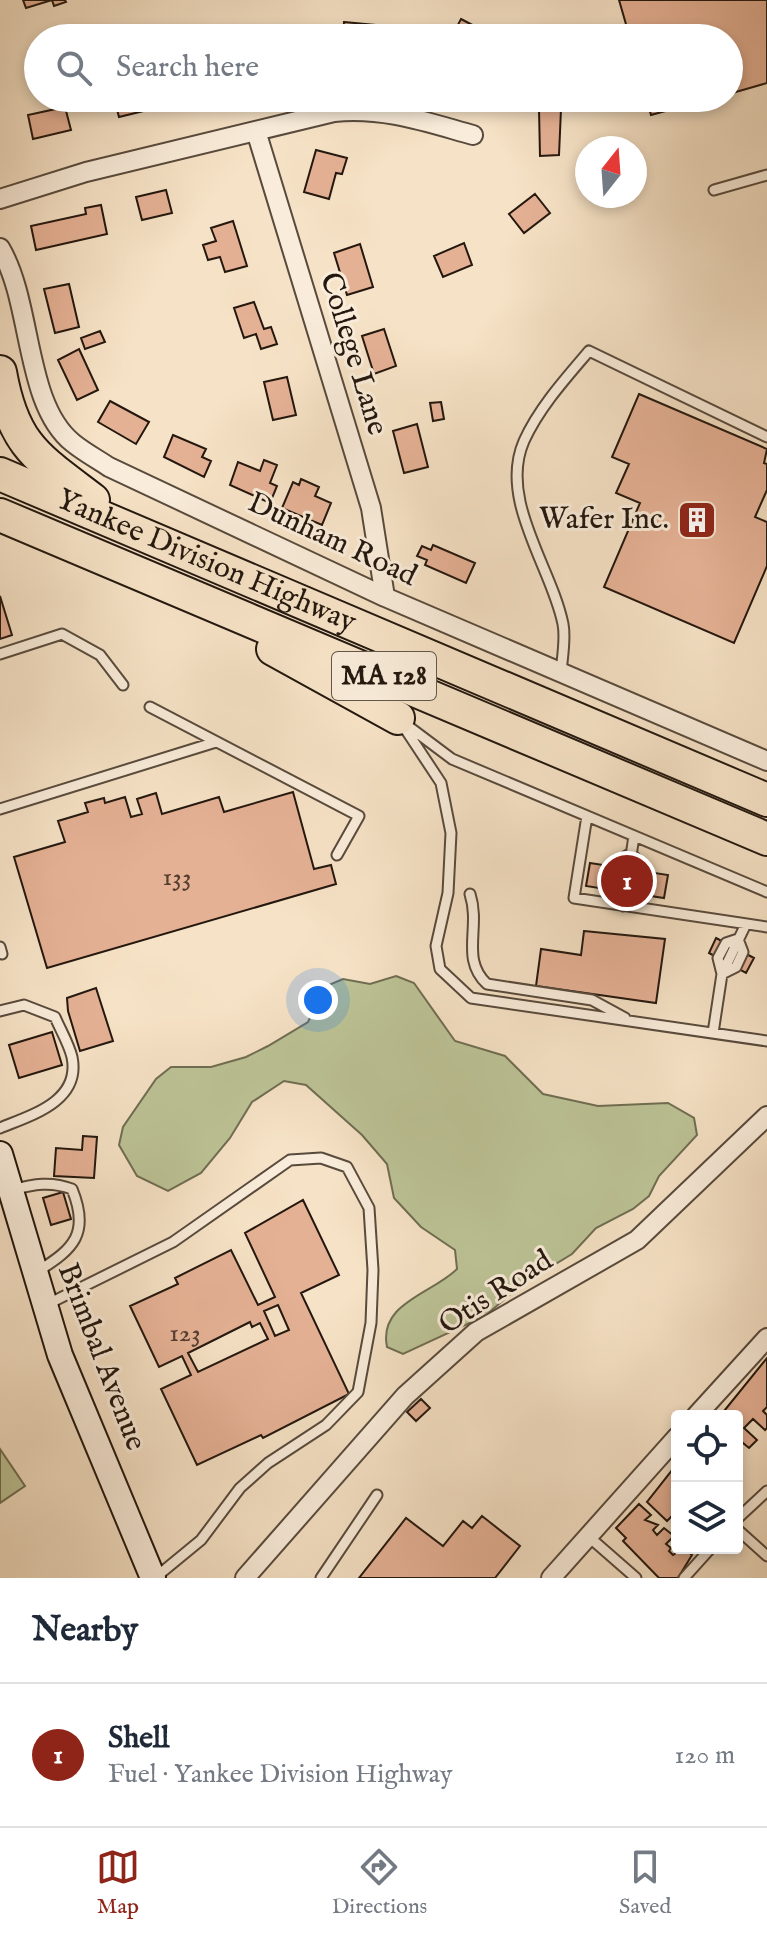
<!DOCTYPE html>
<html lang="en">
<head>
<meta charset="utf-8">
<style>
	:root { --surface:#fff; --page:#f6f6f7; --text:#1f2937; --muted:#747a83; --line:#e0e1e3; --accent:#8f2418 }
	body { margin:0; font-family:"IM FELL English",serif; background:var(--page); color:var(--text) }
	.controls { position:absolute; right:24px; bottom:24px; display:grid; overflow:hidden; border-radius:8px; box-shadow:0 4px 12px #0003 }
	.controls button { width:72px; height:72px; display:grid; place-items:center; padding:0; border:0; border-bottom:2px solid var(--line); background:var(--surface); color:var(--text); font:40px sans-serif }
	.compass { position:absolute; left:575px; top:136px; width:72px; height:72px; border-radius:50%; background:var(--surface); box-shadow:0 4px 12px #0003; rotate:17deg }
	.you { position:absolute; left:318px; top:1000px; width:28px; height:28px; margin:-20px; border:6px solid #fff; border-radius:50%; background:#1a73e8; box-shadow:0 0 0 12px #1a73e833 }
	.badge { display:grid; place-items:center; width:52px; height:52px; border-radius:50%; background:var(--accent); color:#fff; font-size:26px; font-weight:700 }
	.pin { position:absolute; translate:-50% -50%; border:4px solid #fff; box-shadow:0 2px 8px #0006 }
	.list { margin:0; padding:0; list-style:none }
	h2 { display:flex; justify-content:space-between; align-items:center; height:104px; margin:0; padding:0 32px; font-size:34px }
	h2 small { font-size:26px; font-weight:400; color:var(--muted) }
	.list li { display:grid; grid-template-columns:52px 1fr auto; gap:24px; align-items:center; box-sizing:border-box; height:144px; padding:0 32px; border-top:2px solid var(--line) }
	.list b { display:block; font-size:30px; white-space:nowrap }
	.list p { margin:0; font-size:26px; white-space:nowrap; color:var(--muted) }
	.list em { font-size:26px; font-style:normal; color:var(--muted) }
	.icon { flex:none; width:44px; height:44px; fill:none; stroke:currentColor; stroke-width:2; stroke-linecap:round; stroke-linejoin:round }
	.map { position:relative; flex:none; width:767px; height:1578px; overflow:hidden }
	.search { position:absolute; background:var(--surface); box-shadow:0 4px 12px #0003; left:24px; right:24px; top:24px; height:88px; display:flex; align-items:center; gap:20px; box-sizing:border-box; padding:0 28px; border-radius:44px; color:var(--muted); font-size:30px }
	.sheet { height:248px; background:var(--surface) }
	nav { display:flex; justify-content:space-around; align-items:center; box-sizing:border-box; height:112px; border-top:2px solid var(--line); background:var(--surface); font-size:22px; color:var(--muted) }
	nav a { display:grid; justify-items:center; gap:4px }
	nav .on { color:var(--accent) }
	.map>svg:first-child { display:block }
	.green { fill:#bcc396; stroke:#706d52; stroke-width:2 }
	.building { fill:#e5b195; stroke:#23170e; stroke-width:2; fill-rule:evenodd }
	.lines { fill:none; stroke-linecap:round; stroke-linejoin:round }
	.lane-casing { stroke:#584a3c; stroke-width:13 }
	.street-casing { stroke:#584a3c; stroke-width:22 }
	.secondary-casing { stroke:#23170e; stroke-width:28 }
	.highway-casing { stroke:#23170e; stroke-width:36 }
	.lane { stroke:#f9ecda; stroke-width:9 }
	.street { stroke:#f9ecda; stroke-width:18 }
	.secondary { stroke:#f9ecda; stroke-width:24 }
	.highway { stroke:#f6e2c6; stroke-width:32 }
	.labels { text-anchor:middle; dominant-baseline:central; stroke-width:6; stroke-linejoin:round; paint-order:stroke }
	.number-label { font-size:26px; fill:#543e30 }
	.shield { fill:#f9ecda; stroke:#63574b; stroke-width:2 }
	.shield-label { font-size:28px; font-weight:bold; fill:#23170e }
	.street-label { font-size:30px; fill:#23170e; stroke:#f9ecda }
	.poi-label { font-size:30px; fill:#23170e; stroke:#f9ecda; text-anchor:end }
</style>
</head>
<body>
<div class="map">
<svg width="767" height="1578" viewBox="0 0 767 1578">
	<rect width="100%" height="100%" fill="#f6e2c6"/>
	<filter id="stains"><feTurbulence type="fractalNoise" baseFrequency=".0025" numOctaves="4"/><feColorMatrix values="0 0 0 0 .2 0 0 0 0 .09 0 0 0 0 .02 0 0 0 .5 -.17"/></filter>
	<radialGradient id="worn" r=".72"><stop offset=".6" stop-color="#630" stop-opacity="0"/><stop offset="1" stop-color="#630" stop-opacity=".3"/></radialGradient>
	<!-- green -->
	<path class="green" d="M396,976L414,983L455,1041L505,1056L543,1094L598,1106L668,1103L694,1118L697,1135L659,1176L649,1196L633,1209L596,1228L572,1254L521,1285L485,1316L403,1354L387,1347C378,1303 432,1294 457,1269L455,1250L421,1227L394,1198L387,1164L362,1135L306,1085L284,1081L252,1102L230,1138L201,1173L168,1191L137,1176L119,1145L123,1127L156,1079L171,1067H211L246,1057L268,1046L308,1022L324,987L343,979L370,984Z
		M0,1449L25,1486L0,1503Z"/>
	<!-- building -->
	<path class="building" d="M23,0H65L66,2L54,6L52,0L26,8Z
		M619,0H767V83L729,94V38H630Z
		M461,19L497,38H451Z
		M344,22L407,28L406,38H343Z
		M114,98H154L156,108L119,117Z
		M646,98H713L651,115Z
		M65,107L71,130L33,139L28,115Z
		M539,109H561L559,155L540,156Z
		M316,150L347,158L342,174L336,173L329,199L304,192Z
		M166,190L172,213L142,220L136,197Z
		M535,194L550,213L524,233L509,214Z
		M101,205L107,234L36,250L31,226L86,214L85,208Z
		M233,221L247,266L225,272L220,257L208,260L203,245L216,241L211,228Z
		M464,243L472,265L443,277L434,256Z
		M360,244L373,287L347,295L334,253Z
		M69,284L79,327L55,333L44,289Z
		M254,302L264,329L271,327L277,344L261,349L256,334L244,338L234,308Z
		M384,329L396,366L374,374L362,336Z
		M100,331L105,342L85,349L81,338Z
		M79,349L98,390L77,400L58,360Z
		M287,377L296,415L273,420L264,382Z
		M639,394L767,449L764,463L767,464V490L755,517L767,522V566L734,643L604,587L640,503L616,493L629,464L612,457Z
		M110,401L149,422L136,444L98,422Z
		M441,402L444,419L433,421L430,403Z
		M417,424L428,467L404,473L393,431Z
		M173,435L206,449L202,457L211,461L204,477L164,457Z
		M264,460L277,465L270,483L277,486L270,503L230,485L238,462L260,471Z
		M301,479L319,487L315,496L331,503L322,525L282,508L293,482L299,485Z
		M433,545L475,563L466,583L425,565L427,560L417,556L422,546L431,550Z
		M0,596L12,635L0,639Z
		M293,792L314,869L331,865L336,884L47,968L14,857L65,842L58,821L88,812L85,803L104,798L105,803L125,797L131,817L142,814L137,799L156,793L162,814L219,797L224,812Z
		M590,863L668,875L664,898L586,886Z
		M584,931L665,939L656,1003L536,986L541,949L581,955Z
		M716,938L754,958L746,973L709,953Z
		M96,988L113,1041L80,1051L68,1011L67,998Z
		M52,1032L62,1065L19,1078L9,1045Z
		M83,1136L97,1137L94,1178L54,1176L56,1148L82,1150Z
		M63,1192L71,1219L51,1225L43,1198Z
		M303,1200L339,1275L301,1293L349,1394L263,1438L261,1435L197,1465L161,1389L191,1375L182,1356L159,1367L130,1306L178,1284L175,1278L231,1250L258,1305L275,1297L245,1233ZM278,1305L289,1330L275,1336L264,1311ZM250,1322L252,1327L260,1323L268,1339L198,1372L188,1353Z
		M767,1358V1407L763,1411L767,1415V1428L765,1430L753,1419L744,1428L757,1440L749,1448L737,1438V1416H720Z
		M421,1399L430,1408L416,1421L407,1412Z
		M677,1464V1521L672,1516L667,1521L647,1502Z
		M639,1504L651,1515L645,1520L658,1525L653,1530L657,1535L664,1528L674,1536L666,1544L671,1548L669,1551L673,1555L684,1548L692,1555L678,1578H659L623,1541L626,1538L616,1528Z
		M482,1516L520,1546L495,1578H359L406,1518L443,1546L463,1521L472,1528Z"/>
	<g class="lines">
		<defs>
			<path id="lane" d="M714,190L767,175
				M0,654L62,634L100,655L123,685
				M561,673C562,658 566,639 563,624C552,568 498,500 524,441C539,408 565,379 589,351L767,437
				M150,707L359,816L337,855
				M400,721L441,783L451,833L448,893L436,946L440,969L471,998L767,1041
				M404,723L452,759L767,892
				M0,809L216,742
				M587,816L574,898L767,927
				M610,866L631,853L646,871
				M629,869L634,836
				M606,889L623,906
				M470,894C481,928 460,959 487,984L592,1000L625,1018
				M623,906L643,895
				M738,939L743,952L736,967L722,974L718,958L726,943Z
				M0,947L2,954
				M0,1011L24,1005L55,1017C60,1029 69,1044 72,1057C81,1101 32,1115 0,1128
				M713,1033L722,974L745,926
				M12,1190C34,1184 51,1181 72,1189C90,1233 74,1249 38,1271
				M48,1304L173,1242L290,1160L321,1158L347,1167L369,1208L373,1270L371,1323L358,1392L326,1425L268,1463L240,1488L201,1540L156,1577
				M737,1519L767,1491
				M737,1529L767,1556
				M588,1536L636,1578
				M321,1578L377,1495
				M684,1578L711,1548"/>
			<path id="street" d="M256,131L371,508L385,597
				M0,199L86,172L334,112C384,107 426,122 473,135
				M0,248C33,303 24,404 73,443C84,452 97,459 109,467L385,597L767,761
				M696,1416L767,1338
				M245,1578L405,1396L476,1332L637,1240L767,1116
				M551,1578L677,1437"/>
			<path id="secondary" d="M0,1154L60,1355L153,1578"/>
			<g id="highway">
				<path d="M0,372C13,446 38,458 93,500"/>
				<path id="s1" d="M0,474L767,800"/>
				<path d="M0,515L767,839"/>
				<path d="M273,649L398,718"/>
			</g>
		</defs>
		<!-- lane casing -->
		<use href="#lane" class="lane-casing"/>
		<!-- street casing -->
		<use href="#street" class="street-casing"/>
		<!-- secondary casing -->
		<use href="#secondary" class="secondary-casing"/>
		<!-- highway casing -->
		<use href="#highway" class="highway-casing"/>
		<!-- lane -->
		<use href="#lane" class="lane"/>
		<!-- street -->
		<use href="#street" class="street"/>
		<!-- secondary -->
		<use href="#secondary" class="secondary"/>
		<!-- highway -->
		<use href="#highway" class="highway"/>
	</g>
	<!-- icons -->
	<defs>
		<symbol id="building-square" viewBox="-11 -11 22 22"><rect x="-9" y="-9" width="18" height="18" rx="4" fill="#8f2418" stroke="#f9ecda"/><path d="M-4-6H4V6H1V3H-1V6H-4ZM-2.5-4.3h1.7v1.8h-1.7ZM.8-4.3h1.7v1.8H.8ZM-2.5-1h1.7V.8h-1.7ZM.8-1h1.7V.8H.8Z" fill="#fff"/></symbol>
	</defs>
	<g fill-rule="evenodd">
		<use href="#building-square" x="675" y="498" width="44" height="44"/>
	</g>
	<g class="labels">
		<!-- number labels -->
		<g class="number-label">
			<text x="177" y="877">133</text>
			<text x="185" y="1333">123</text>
		</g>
		<!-- shield labels -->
		<rect class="shield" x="332" y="652" width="104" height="48" rx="6"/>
		<g class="shield-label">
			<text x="384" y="676">MA 128</text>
		</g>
		<!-- street labels -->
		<g class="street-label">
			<text transform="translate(353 354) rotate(73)">College Lane</text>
			<text transform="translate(332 540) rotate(25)">Dunham Road</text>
			<text stroke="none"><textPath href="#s1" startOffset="224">Yankee Division Highway</textPath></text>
			<text transform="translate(496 1293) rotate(-33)">Otis Road</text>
			<text transform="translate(101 1357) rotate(69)">Brimbal Avenue</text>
		</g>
		<!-- poi labels -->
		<g class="poi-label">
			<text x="669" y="520">Wafer Inc.</text>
		</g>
	</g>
	<rect width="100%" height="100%" filter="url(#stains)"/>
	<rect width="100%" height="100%" fill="url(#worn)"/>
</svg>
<div class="controls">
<button><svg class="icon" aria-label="locate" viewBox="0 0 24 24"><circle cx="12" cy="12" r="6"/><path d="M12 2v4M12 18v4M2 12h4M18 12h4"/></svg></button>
<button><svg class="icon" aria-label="layers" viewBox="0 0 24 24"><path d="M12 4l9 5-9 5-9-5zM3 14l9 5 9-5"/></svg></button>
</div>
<svg class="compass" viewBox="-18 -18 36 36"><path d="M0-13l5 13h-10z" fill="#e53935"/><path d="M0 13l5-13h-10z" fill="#747a83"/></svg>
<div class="you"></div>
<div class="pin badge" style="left:627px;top:881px">1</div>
<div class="search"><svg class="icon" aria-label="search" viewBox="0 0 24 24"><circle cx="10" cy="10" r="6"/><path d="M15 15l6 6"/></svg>Search here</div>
</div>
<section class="sheet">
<h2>Nearby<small></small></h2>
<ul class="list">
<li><span class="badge">1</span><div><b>Shell</b><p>Fuel · Yankee Division Highway</p></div><em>120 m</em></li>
</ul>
</section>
<nav>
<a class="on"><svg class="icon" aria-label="map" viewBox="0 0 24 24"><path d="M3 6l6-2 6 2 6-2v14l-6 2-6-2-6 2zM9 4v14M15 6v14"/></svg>Map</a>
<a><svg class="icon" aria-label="directions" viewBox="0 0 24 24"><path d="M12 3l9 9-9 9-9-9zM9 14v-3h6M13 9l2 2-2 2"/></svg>Directions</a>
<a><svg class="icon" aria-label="saved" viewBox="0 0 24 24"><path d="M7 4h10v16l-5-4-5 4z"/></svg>Saved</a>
</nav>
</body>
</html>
